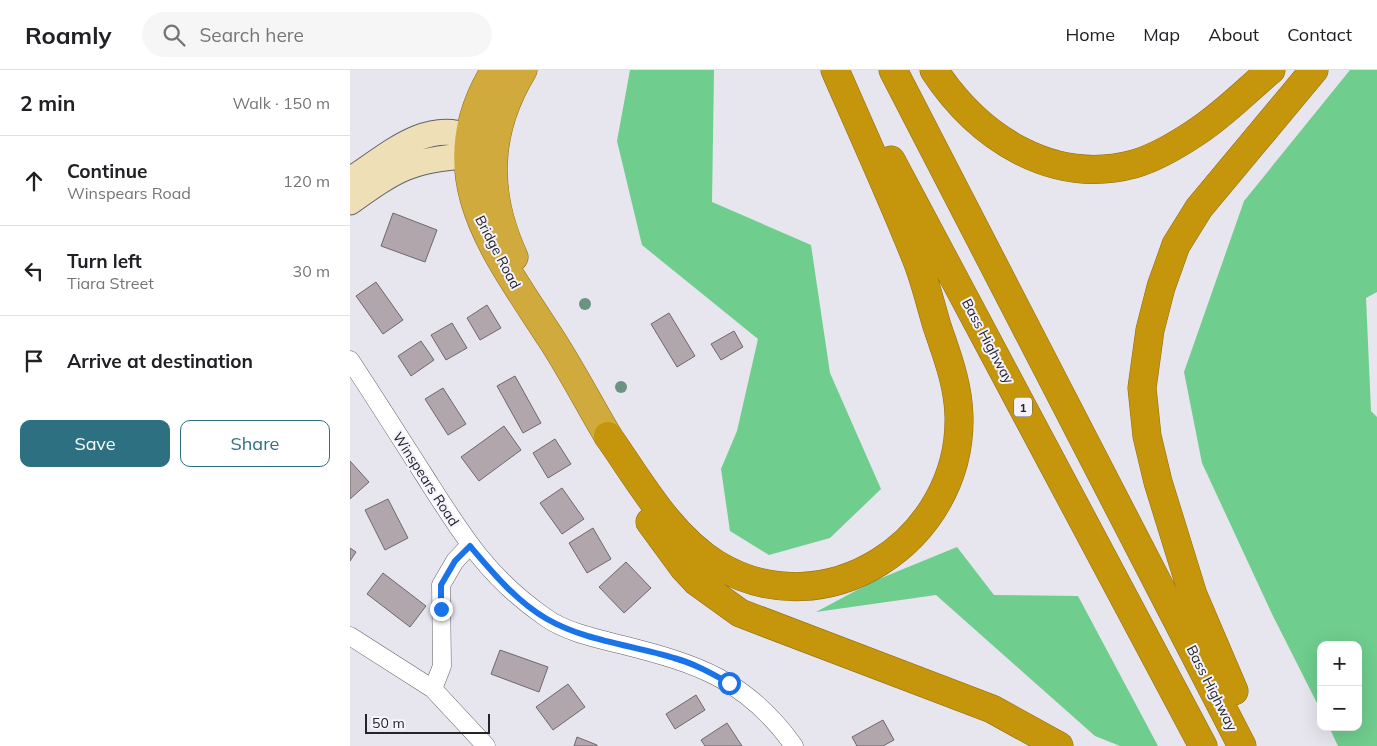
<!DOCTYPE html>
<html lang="en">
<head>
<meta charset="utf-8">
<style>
	:root { --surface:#fff; --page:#f6f6f6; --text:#202124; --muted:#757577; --line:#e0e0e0; --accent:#2d7082 }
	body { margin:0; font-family:Mulish,sans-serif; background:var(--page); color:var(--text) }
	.controls { position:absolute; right:15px; bottom:15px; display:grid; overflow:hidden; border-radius:10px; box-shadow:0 5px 20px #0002 }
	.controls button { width:45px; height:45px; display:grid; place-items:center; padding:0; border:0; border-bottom:1px solid var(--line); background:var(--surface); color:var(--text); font:25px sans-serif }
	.scale { position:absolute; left:15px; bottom:12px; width:125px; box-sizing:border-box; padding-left:5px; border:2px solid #252428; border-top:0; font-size:14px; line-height:18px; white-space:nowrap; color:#252428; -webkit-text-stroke:4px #f4f2fc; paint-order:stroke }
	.stop { position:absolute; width:15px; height:15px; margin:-11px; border:4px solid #1a73e8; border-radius:50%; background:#fff }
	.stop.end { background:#1a73e8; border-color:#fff; box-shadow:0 1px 5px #0008 }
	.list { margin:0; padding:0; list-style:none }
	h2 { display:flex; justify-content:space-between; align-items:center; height:65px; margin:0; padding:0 20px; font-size:21px }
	h2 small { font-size:16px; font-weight:400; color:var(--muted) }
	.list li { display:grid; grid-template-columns:32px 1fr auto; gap:15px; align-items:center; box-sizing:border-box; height:90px; padding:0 20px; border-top:1px solid var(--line) }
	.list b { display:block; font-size:19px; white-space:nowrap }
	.list p { margin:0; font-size:16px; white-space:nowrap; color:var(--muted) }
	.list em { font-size:16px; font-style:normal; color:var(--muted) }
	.actions { display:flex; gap:10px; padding:15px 20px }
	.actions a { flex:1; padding:11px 0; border:1px solid var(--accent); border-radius:10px; text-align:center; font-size:18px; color:var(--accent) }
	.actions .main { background:var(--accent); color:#fff }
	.icon { flex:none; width:28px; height:28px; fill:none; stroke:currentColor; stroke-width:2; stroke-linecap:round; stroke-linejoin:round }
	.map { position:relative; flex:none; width:1027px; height:676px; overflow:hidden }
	header { display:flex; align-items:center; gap:30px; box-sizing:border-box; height:70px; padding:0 25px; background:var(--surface); border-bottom:1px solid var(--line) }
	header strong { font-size:24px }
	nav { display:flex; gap:28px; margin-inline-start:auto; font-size:18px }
	.search { width:350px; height:45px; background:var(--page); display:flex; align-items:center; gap:12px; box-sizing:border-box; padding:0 18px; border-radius:28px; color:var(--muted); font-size:19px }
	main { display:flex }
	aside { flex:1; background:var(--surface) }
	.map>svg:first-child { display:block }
	.green { fill:#6fcd8e }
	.building { fill:#b0a6ab; stroke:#71686c }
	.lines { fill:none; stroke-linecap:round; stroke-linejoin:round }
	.minor-casing { stroke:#63616a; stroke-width:19 }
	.secondary-casing { stroke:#63616a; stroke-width:27 }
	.trunk-casing { stroke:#8d6d15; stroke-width:29 }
	.motorway-casing { stroke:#8d6d15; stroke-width:29 }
	.minor { stroke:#fff; stroke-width:18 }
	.secondary { stroke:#eedfb6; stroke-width:25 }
	.trunk { stroke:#d0aa3c; stroke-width:28 }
	.motorway { stroke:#c5950b; stroke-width:28 }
	.tree { fill:#6a9382 }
	.route { stroke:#1a73e8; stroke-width:6 }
	.labels { text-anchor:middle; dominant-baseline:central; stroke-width:4; stroke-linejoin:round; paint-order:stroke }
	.shield { fill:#f4f2fc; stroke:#636268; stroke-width:1 }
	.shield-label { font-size:12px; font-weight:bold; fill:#252428 }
	.street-label { font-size:14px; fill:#252428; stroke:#f4f2fc }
</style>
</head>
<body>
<header>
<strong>Roamly</strong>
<div class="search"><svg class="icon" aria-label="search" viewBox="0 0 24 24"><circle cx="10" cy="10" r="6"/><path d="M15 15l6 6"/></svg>Search here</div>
<nav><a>Home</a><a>Map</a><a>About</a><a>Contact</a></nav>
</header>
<main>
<aside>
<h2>2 min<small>Walk · 150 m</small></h2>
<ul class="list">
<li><svg class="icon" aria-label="ahead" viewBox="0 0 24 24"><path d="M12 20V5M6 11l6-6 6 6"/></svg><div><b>Continue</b><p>Winspears Road</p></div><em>120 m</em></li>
<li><svg class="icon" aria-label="left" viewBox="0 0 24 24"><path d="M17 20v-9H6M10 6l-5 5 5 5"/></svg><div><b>Turn left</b><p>Tiara Street</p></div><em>30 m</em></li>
<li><svg class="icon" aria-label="arrive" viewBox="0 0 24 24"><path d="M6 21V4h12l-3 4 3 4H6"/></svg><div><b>Arrive at destination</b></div></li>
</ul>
<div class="actions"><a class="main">Save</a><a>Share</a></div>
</aside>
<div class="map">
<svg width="1027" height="676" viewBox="0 0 1027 676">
	<rect width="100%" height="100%" fill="#e7e5ee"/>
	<!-- green -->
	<path class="green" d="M280,0H364L362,132L461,175L480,303L531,419L480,468L419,485L380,461L371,399L387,361L408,269L292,175L267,71Z
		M1000,0H1027V222L1016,228L1021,341L1027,347V676H988L979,657H1008V575H971V641L922,544L852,393L834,302L894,131Z
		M607,477L644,525L728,526L808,676H770L745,666L586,525L466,542L524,511Z"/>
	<!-- building -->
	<path class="building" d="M43,143L87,160L75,192L31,176Z
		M26,212L53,250L33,264L6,226Z
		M137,235L151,258L130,270L117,248Z
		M319,243L345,286L327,297L301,254Z
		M102,253L117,278L96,290L81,265Z
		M384,261L393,277L371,290L361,274Z
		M71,271L84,290L61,306L48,286Z
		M165,306L191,353L173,363L147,316Z
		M93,318L116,354L98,365L75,329Z
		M154,356L171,380L129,411L111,387Z
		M205,369L221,394L198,408L183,383Z
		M0,391L19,412L0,429Z
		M212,418L234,449L212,464L190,433Z
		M38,429L58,468L35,480L15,440Z
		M243,458L261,489L237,503L219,473Z
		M0,478L6,482L0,491Z
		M276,492L301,518L274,543L249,517Z
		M33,503L76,536L60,557L17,524Z
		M150,580L198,597L189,622L141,604Z
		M218,614L235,637L203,660L186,637Z
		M346,625L355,640L325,659L316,644Z
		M533,650L544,670L533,676H507L502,667Z
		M377,653L392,676H355L351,670Z
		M227,667L247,675V676H224Z"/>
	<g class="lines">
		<defs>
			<path id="minor" d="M0,290C25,328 49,366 74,405C111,463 137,507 195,547C215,562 249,569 273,575C348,594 397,610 444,676
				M0,566L83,619L136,676
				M83,619L92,596L91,515L105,491L119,476"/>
			<path id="secondary" d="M0,110C34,89 75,48 119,67
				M0,132C45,100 61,89 117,86"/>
			<path id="trunk" d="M145,0C80,104 146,183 202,270C222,301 239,334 258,366
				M164,187C134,122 136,61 173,0"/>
			<path id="motorway" d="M543,0L892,676
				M584,0C628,67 702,116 784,94C805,88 827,75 845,63C872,46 896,21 921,0
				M541,90L853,676
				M258,366C289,410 319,465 366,494C476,561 612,470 609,346C608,313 597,286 587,256C580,233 575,210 566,188C541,125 512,62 485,0
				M300,452L333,497L347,512L390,543L642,639L709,676
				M884,621L843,525L808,412L797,366L792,318L800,260L811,217L826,175L849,138L964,0"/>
		</defs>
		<!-- minor casing -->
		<use href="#minor" class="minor-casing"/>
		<!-- secondary casing -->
		<use href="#secondary" class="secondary-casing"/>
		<!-- trunk casing -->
		<use href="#trunk" class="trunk-casing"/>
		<!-- motorway casing -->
		<use href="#motorway" class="motorway-casing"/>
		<!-- minor -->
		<use href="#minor" class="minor"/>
		<!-- secondary -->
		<use href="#secondary" class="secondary"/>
		<!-- trunk -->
		<use href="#trunk" class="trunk"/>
		<!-- motorway -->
		<use href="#motorway" class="motorway"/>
	</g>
	<!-- trees -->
	<g class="tree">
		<circle cx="235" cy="234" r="6"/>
		<circle cx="271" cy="317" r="6"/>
	</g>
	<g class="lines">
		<!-- route -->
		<path class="route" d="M91,539V515L105,491L120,476C142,502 167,532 197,549C235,571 282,575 324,588C343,593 361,603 379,613"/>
	</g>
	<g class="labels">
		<!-- shield labels -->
		<rect class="shield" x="664" y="327.5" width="18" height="19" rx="4"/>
		<g class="shield-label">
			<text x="673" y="337">1</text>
		</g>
		<!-- street labels -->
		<g class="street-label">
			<text transform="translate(148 182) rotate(62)">Bridge Road</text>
			<text transform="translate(638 271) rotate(62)">Bass Highway</text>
			<text transform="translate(76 409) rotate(57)">Winspears Road</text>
			<text transform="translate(862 618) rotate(63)">Bass Highway</text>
		</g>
	</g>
</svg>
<div class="controls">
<button>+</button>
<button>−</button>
</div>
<div class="scale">50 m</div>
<div class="stop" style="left:379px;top:613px"></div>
<div class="stop end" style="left:91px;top:539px"></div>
</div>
</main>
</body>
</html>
